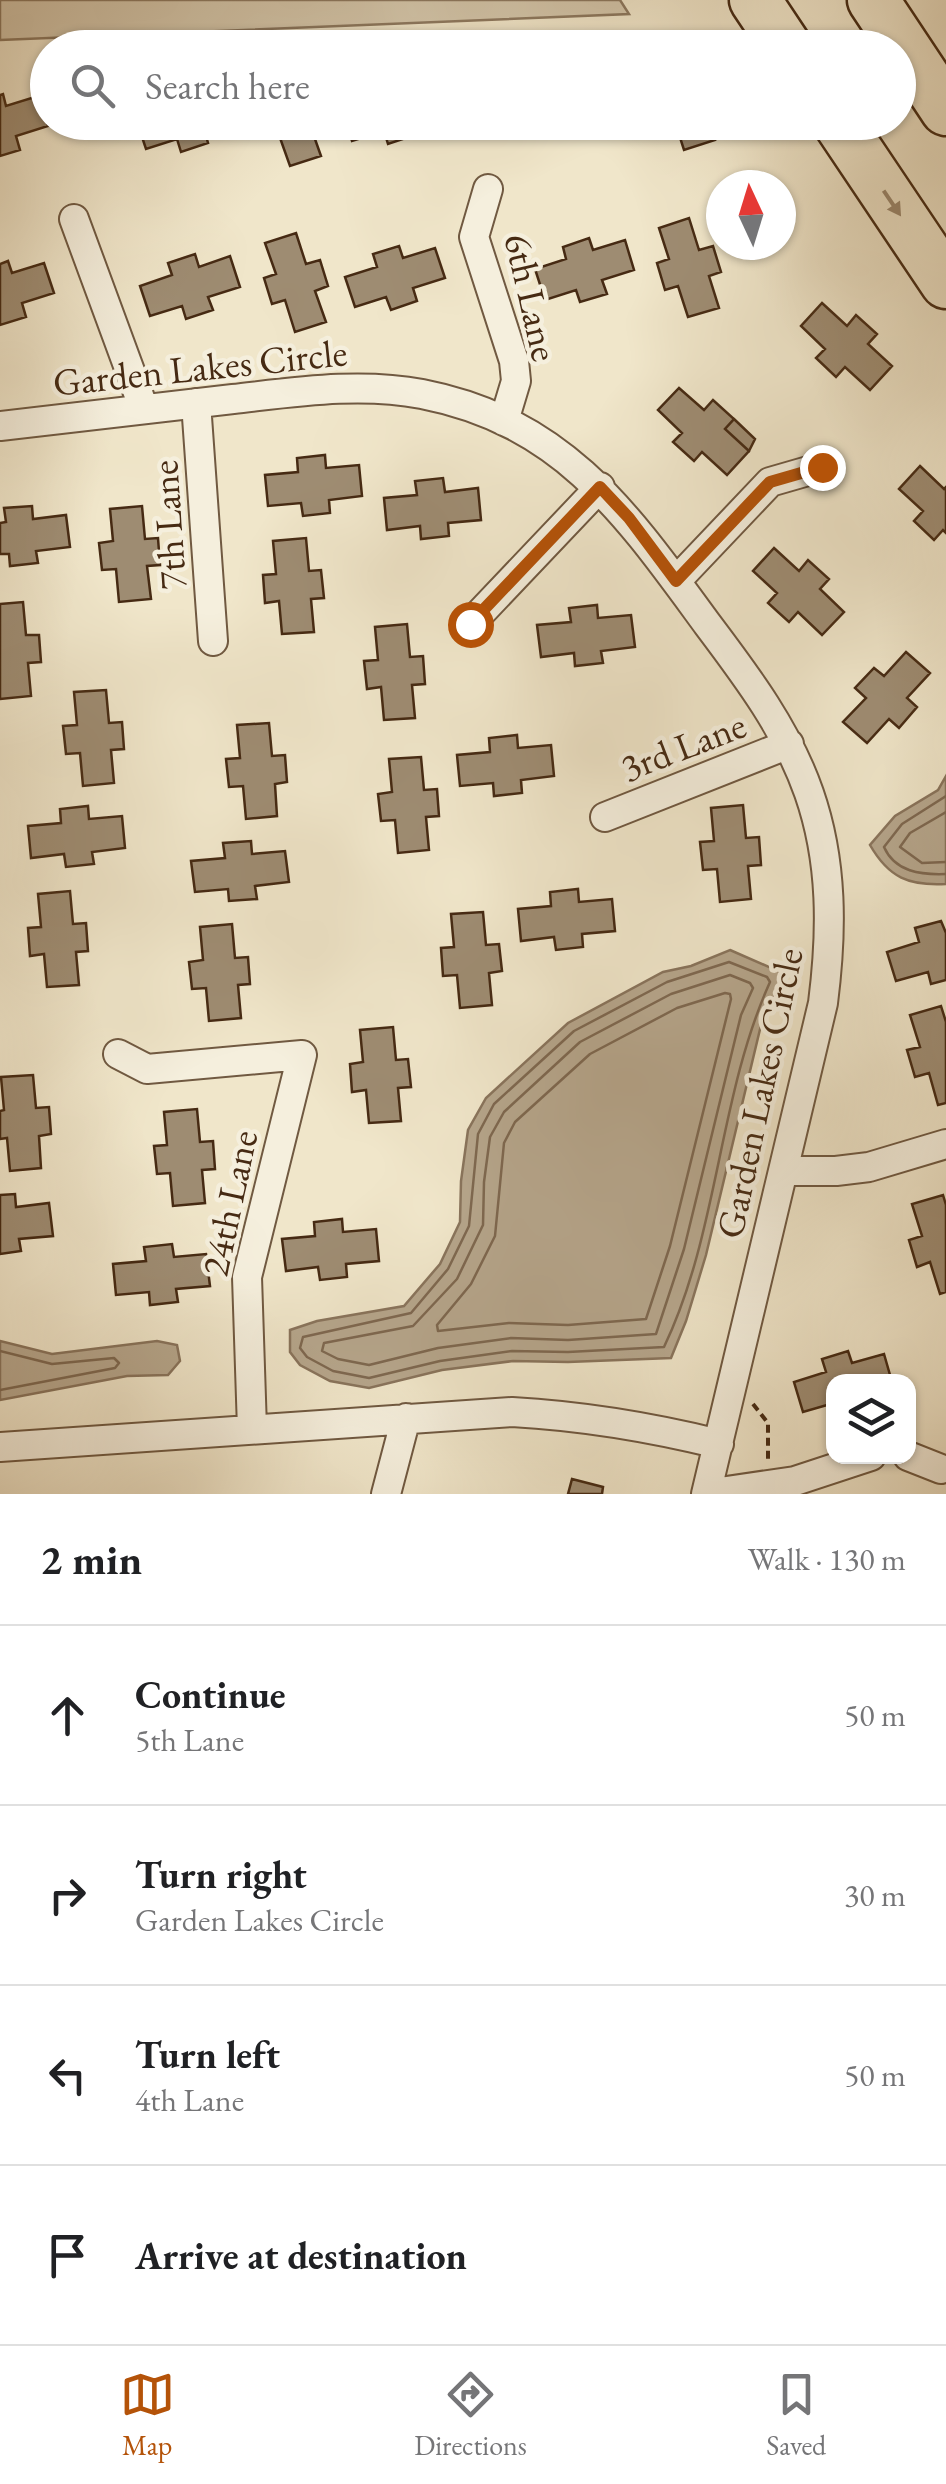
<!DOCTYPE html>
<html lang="en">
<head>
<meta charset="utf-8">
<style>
	:root { --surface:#fff; --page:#f6f6f6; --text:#202124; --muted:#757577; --line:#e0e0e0; --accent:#b45309 }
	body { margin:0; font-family:"EB Garamond",serif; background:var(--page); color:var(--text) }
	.controls { position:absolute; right:30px; bottom:30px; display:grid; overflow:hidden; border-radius:20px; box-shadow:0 2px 8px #0004 }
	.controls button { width:90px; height:90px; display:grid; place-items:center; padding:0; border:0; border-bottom:2px solid var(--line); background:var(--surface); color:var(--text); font:50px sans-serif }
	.compass { position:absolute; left:706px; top:170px; width:90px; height:90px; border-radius:50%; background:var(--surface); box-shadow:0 2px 8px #0004; rotate:356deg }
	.stop { position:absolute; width:30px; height:30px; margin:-22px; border:8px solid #b45309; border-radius:50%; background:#fff }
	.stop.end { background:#b45309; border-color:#fff; box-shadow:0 2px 10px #0008 }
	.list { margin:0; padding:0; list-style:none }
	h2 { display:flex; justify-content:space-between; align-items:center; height:130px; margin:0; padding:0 40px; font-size:42px }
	h2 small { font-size:32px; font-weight:400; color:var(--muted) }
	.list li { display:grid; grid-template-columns:65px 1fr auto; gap:30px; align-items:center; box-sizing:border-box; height:180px; padding:0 40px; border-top:2px solid var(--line) }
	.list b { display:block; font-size:38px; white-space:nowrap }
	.list p { margin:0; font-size:32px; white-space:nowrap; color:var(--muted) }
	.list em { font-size:32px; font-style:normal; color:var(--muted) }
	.icon { flex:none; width:55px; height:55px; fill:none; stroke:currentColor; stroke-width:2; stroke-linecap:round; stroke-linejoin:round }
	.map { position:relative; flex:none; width:946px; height:1494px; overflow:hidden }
	.search { position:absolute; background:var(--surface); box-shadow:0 2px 8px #0004; left:30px; right:30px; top:30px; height:110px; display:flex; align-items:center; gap:25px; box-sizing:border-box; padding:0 35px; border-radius:55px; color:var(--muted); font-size:38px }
	.sheet { height:850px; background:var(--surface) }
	nav { display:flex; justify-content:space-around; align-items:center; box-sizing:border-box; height:140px; border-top:2px solid var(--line); background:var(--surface); font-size:28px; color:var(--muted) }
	nav a { display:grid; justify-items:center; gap:5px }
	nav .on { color:var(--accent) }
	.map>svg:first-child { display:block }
	.green { fill:#d3c6ab; stroke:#8c785f; stroke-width:2.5 }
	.water { fill:#b6a68c; stroke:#89745c; stroke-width:2.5 }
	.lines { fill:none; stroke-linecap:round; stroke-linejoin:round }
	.shore { stroke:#7e6850; stroke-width:2.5 }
	.building { fill:#9e8c72; stroke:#462a13; stroke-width:2.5 }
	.street-casing { stroke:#705941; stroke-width:32 }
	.highway-casing { stroke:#462a13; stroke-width:55 }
	.path { stroke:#462a13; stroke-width:4; stroke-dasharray:8 5; stroke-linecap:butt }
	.street { stroke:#f5efdd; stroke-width:28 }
	.highway { stroke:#f0e6ca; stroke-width:50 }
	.oneway { fill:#9b886e }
	.route { stroke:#b45309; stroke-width:12 }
	.labels { text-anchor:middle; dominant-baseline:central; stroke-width:9; stroke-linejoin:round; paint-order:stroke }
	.street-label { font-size:38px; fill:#462a13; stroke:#f5efdd }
</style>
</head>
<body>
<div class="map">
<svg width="946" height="1494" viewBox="0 0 946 1494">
	<rect width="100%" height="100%" fill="#f0e6ca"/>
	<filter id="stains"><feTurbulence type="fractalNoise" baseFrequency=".002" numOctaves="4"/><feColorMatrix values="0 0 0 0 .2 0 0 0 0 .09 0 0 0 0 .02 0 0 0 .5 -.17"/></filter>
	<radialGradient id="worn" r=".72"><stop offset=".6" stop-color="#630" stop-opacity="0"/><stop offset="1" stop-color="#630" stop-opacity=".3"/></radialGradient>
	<!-- green -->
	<path class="green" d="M0,0H620L629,14L0,40Z"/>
	<!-- water -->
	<path class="water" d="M946,776V884C909,886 889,878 870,845L895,816L938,790Z
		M730,950L785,974L762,1021L706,1255L686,1321L671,1358L568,1362L513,1361L442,1370L369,1388L330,1381L300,1365L290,1352V1330L317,1321L404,1306L440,1264L460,1222L461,1181L468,1130L486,1098L568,1023L663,972L691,966Z
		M0,1341L52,1354L157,1341L177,1345L180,1361L168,1375L127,1376L0,1400Z"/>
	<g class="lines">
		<!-- shore -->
		<path class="shore" d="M946,796L902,824L884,847C895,872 921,875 946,874
			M946,812L910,833L900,847L922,863L946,862
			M729,962L767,977L770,982C718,1097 719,1232 664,1347L568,1352L512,1351L440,1361L369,1378L333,1371L307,1357L300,1348L303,1337L411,1313L448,1269L469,1226L478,1134L494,1104L574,1031L667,982Z
			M730,975L750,983L753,988L741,1015L684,1249L656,1334L568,1340L511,1338L438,1348L369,1365L338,1359L322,1351L324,1343L413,1326L457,1279L483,1225L484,1182L490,1137L504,1112L580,1042L671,994Z
			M725,993L730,994L731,999L670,1246L646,1319L568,1325L509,1323L438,1331L437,1325L471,1284L495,1236L504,1143L515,1122L590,1054L677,1008Z
			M0,1351L52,1364L114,1358L119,1363L115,1368L0,1390"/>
	</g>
	<!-- building -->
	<path class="building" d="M3,94L6,106L38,96L48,126L16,136L20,150L0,156V95Z
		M137,122H225L204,129L208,143L181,152L177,139L146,149Z
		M262,122H318L310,125L321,156L290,166L279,135L267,138Z
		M346,122H410L415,135L388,144L384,131L352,141Z
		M537,122H602L603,127L577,136L572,123L541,133Z
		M675,122H709L715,140L684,150Z
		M689,218L699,250L713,246L721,272L709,276L719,308L688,317L678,286L665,290L657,263L669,259L659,228Z
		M296,233L306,264L320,260L328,286L315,291L326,322L295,332L285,300L272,304L264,278L276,274L265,243Z
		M589,238L593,250L625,240L634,270L602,280L607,294L580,302L576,290L545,300L535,269L566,259L563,247Z
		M399,246L403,258L435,248L445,278L413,288L417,301L391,310L386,297L355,307L345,277L377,267L373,254Z
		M195,254L199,267L230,256L240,287L208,297L213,310L186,319L182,306L150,316L140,286L172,275L168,263Z
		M8,261L12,273L44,263L54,293L22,303L26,317L0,325V264Z
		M822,303L847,326L856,315L877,334L868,344L892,366L870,390L845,367L836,377L816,358L825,349L801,326Z
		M679,388L704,410L713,400L734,419L725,429L749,451L727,475L702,452L694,461L673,442L682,433L658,410Z
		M734,419L755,439L749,451L725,429Z
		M325,455L326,468L359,465L362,496L329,500L330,513L303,516L301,503L268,506L265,475L298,472L297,458Z
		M920,466L944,489L946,487V533L943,530L934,540L914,521L923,511L899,489Z
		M443,478L445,492L478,488L481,520L448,523L449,536L421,539L420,526L387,530L384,498L417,495L415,481Z
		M32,506L33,519L66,515L70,547L36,551L38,563L10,566L9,554H0V523L6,522L4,508Z
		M142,506L145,539L158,538L160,565L147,566L151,599L119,602L116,569L102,570L99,543L113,541L110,509Z
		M306,538L309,571L321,570L324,598L311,599L314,632L282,634L279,601L265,603L263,575L276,574L273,541Z
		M774,548L799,571L808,560L829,579L820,589L844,612L822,635L798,612L789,622L768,603L777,593L753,571Z
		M23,602L26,635H39L41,662L28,663L31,696L0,699V604Z
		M597,605L598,618L631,615L635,647L601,651L603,663L575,666L574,653L541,657L537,625L571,622L569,608Z
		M407,624L410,657L423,656L425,684L412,685L415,718L384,720L381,687L367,689L364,661L378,660L375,627Z
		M906,652L930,673L907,698L917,707L899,728L889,719L867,743L843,722L866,698L855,688L874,668L884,676Z
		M106,690L109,723L122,722L124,749L111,750L114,783L83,786L80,753L66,754L63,726L77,725L74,692Z
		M269,723L272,756L285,755L287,782L275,784L277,816L246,819L243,786L229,787L226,759L240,758L237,725Z
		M517,735L518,748L551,745L554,776L521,780L522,793L494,796L493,783L460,786L457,755L490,752L489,738Z
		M421,757L424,790L437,789L439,816L426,817L429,850L398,853L395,820L381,821L378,794L392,792L389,759Z
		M743,805L746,838L759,837L761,865L748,866L751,899L720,902L717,869L703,870L700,842L714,841L711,808Z
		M88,806L89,819L122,816L125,848L92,852L94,864L66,867L64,854L31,858L28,826L61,823L60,809Z
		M251,841L252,854L285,851L289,882L255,886L257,899L229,901L228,889L195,892L191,861L225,858L223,843Z
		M578,889L579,902L612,899L615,931L582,934L583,947L556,950L554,937L521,941L518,909L551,906L550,892Z
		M70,891L73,924L86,923L88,951L76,952L79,985L47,987L44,954L30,956L28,928L41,927L38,894Z
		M483,912L486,945L499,944L502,971L489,973L492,1005L460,1008L457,975L443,976L441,948L454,947L451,914Z
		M941,921L946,933V980L931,984L928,972L896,981L887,952L919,942L915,928Z
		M232,924L235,958L248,957L250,984L238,985L241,1018L209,1021L206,988L192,989L189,962L203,960L200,927Z
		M941,1006L946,1022V1103L938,1105L929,1073L915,1077L907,1050L920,1047L910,1015Z
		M393,1027L396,1060L408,1059L411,1087L398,1088L401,1121L369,1123L366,1090L352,1092L350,1064L363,1062L360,1030Z
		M33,1075L36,1108L49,1107L51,1134L39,1136L41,1168L10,1171L7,1138L0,1139V1111L4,1110L1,1077Z
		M197,1109L200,1142L213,1141L215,1169L202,1170L205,1203L173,1206L170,1173L157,1174L154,1146L167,1145L164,1112Z
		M15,1194L16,1207L49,1203L53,1236L19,1239L21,1251L0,1254V1195Z
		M943,1195L946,1205V1292L940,1294L930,1262L917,1267L909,1240L922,1236L912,1204Z
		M342,1219L343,1232L376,1229L379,1261L346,1264L347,1277L320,1280L318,1267L286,1271L282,1239L315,1236L314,1222Z
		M172,1244L174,1257L206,1254L210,1286L176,1289L178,1302L150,1305L149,1292L116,1295L113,1264L146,1261L144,1247Z
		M848,1351L852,1363L884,1354L892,1382H834V1403L803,1412L794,1382L826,1372L822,1359Z
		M572,1479L603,1487L602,1494H568Z"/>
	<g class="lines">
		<defs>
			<path id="street" d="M488,189L474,237L514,361L516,381L504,421
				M74,219L144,409
				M196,403L213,641
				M0,426C78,417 156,408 233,399C296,392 359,382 422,394C565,422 628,516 708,625C748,678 787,730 809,793C833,862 832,932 823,1003L706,1494
				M676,581L770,482L822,467
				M470,624L600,487
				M605,817L789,744
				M118,1054L147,1069L302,1055L247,1277L252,1429
				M784,1171H836L869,1167L946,1144
				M0,1447L512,1412C583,1416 650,1427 719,1444
				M908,1456L941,1469
				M386,1494L406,1418
				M706,1494L795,1481L871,1456"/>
			<path id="highway" d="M755,0L787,48
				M873,0L946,110
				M838,122L946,283"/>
		</defs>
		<!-- street casing -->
		<use href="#street" class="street-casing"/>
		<!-- highway casing -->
		<use href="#highway" class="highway-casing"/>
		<!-- path -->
		<path class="path" d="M753,1404L768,1423V1459"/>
		<!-- street -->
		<use href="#street" class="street"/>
		<!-- highway -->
		<use href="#highway" class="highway"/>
	</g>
	<!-- one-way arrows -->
	<defs><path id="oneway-solid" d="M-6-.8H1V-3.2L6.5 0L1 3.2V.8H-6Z" transform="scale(2.5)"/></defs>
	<use class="oneway" href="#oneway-solid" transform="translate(892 203) rotate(56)"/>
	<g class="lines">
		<!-- route -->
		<path class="route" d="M470,624L600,487L629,518L676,581L770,482L822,467"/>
	</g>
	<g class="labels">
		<!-- street labels -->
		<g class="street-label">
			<text transform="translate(532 297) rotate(77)">6th Lane</text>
			<text transform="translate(200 367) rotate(-6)">Garden Lakes Circle</text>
			<text transform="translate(168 525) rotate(-94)">7th Lane</text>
			<text transform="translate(683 746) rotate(-21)">3rd Lane</text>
			<text transform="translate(759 1093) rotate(-78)">Garden Lakes Circle</text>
			<text transform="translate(229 1203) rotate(-78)">24th Lane</text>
		</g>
	</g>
	<rect width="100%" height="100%" filter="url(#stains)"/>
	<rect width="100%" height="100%" fill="url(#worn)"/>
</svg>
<div class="controls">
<button><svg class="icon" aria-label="layers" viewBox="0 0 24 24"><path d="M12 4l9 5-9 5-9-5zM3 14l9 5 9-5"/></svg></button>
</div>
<svg class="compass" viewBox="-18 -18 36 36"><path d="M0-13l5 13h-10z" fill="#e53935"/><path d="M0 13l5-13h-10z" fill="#757577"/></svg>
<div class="stop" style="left:470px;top:624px"></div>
<div class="stop end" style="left:822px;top:467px"></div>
<div class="search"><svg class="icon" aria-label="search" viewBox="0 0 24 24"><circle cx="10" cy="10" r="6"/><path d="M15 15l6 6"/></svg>Search here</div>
</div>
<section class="sheet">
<h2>2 min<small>Walk · 130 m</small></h2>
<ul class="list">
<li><svg class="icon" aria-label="ahead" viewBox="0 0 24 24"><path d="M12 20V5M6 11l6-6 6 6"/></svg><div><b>Continue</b><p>5th Lane</p></div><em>50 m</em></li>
<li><svg class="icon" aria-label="right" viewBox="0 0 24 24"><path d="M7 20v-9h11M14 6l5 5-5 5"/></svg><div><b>Turn right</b><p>Garden Lakes Circle</p></div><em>30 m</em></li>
<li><svg class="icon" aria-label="left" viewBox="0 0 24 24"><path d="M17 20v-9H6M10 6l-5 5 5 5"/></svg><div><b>Turn left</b><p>4th Lane</p></div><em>50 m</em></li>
<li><svg class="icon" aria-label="arrive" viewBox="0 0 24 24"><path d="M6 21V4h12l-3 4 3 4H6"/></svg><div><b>Arrive at destination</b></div></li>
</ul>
</section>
<nav>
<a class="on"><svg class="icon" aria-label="map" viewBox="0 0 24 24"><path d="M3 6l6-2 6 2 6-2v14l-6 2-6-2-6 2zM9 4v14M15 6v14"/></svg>Map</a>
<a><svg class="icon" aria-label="directions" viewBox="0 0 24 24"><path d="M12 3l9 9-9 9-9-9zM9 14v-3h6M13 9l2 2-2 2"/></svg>Directions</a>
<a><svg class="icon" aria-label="saved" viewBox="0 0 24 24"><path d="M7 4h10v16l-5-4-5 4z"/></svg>Saved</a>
</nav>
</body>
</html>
